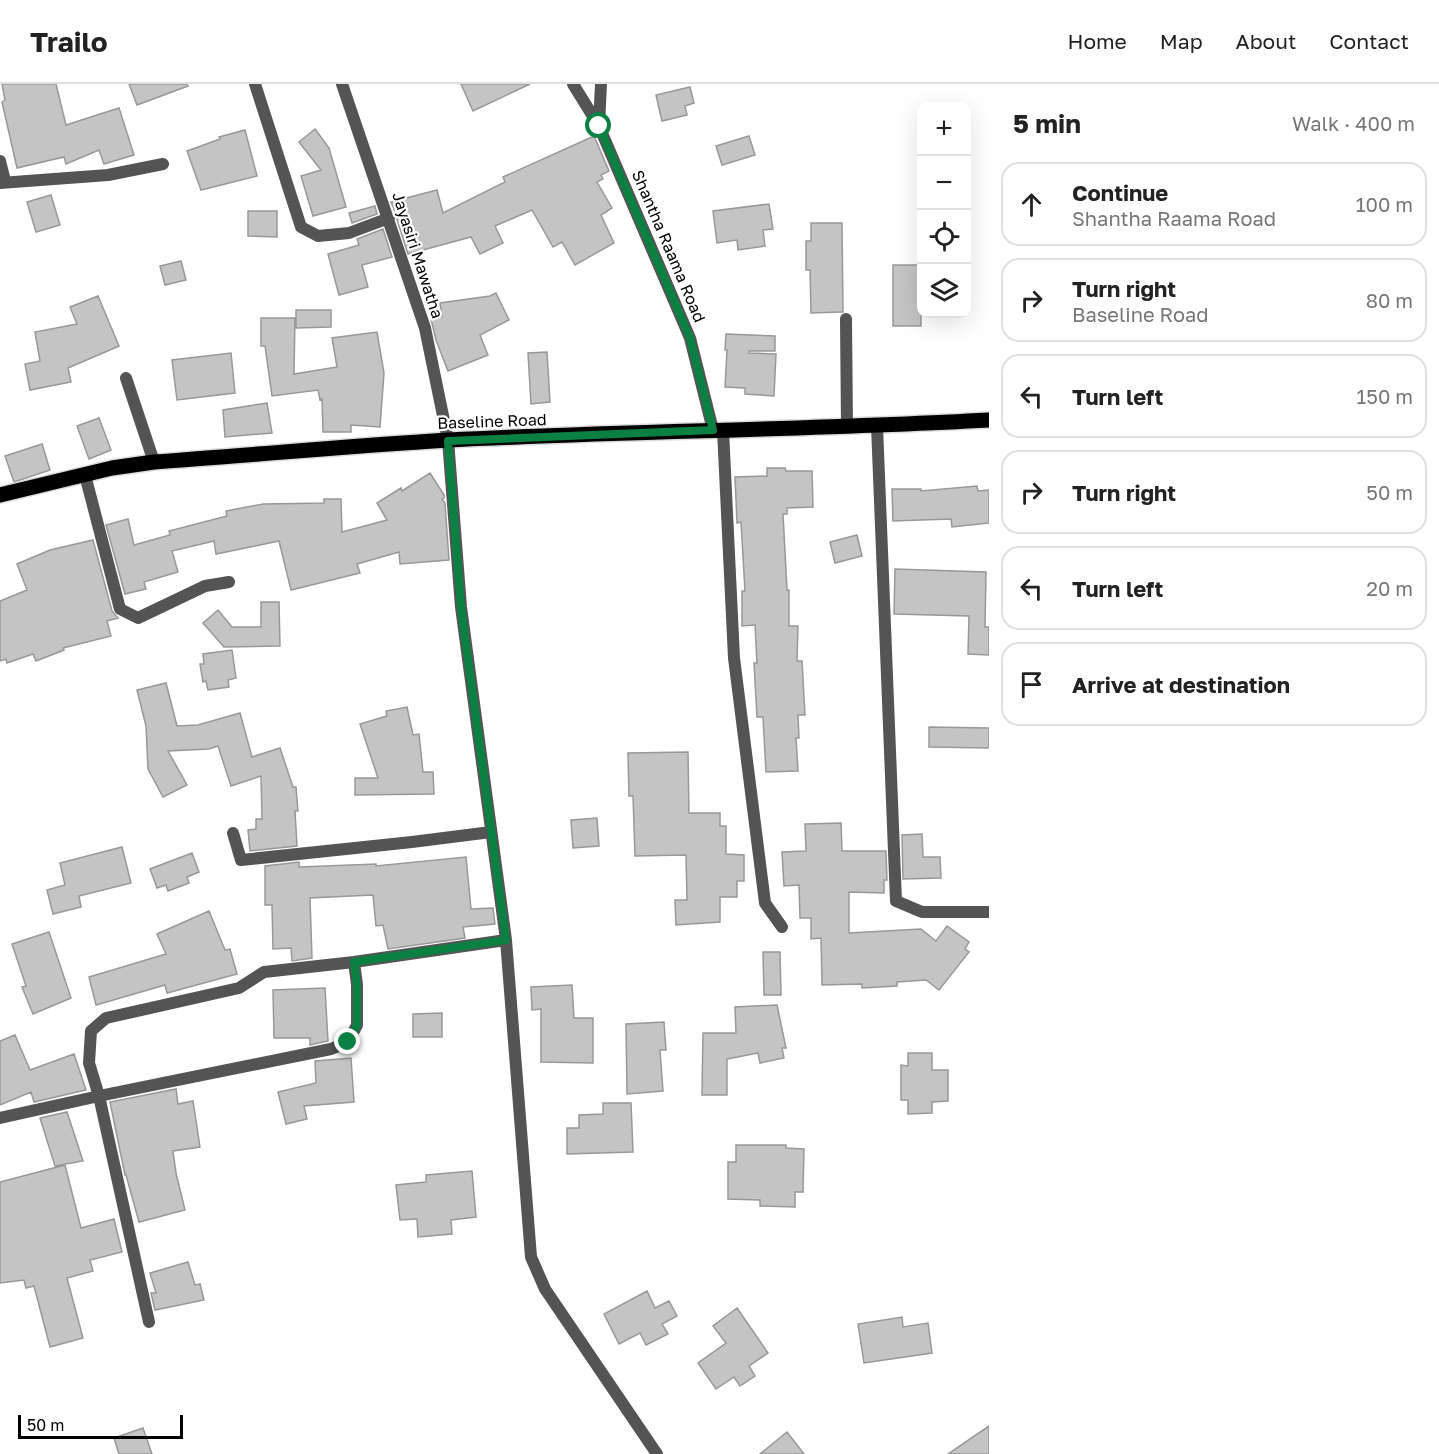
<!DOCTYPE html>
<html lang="en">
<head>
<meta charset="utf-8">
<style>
	:root { --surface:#fff; --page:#f6f6f6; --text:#222; --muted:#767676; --line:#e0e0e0 }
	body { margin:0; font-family:"Golos Text",sans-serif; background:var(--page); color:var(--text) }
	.controls { position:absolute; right:18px; top:18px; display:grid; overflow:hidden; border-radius:12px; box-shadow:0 6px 24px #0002 }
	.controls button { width:54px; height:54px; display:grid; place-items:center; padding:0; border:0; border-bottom:2px solid var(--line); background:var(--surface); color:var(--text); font:30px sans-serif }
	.scale { position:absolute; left:18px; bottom:15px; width:165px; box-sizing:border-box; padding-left:6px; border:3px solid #000; border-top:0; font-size:16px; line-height:21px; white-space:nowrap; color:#000; -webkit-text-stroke:4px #fff; paint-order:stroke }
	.stop { position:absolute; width:18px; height:18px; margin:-14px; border:4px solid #0b8043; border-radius:50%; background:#fff }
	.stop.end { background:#0b8043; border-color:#fff; box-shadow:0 2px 6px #0008 }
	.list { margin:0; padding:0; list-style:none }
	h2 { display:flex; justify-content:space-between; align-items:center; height:78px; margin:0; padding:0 24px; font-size:26px }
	h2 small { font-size:20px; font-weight:400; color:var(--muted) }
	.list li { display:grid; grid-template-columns:39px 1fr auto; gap:18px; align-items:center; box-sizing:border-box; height:84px; margin:0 12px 12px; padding:0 12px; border:2px solid var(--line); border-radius:18px }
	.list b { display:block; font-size:22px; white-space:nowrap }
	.list p { margin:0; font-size:20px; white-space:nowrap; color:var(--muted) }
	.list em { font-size:20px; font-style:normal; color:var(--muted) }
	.icon { flex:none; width:33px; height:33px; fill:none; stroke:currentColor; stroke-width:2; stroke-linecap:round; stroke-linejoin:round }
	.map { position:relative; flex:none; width:989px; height:1370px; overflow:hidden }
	header { display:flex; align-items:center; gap:36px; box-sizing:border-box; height:84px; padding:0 30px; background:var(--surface); border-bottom:2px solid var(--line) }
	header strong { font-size:28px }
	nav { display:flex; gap:33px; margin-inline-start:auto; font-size:21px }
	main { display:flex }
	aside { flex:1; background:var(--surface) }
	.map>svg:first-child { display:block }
	.building { fill:#c4c4c4; stroke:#989898; stroke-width:1.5 }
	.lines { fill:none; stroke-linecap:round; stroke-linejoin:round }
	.primary-casing { stroke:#dbdbdb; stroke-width:18 }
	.minor { stroke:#545454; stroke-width:12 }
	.primary { stroke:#000; stroke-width:15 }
	.route { stroke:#0b8043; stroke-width:8 }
	.labels { text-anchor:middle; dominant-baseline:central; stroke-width:4.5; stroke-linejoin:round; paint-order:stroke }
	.street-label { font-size:16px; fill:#000; stroke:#fff }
</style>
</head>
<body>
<header>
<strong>Trailo</strong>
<nav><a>Home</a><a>Map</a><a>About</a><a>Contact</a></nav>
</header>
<main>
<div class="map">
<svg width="989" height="1370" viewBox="0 0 989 1370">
	<rect width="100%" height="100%" fill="#fff"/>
	<!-- building -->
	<path class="building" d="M2,0H56L66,41L119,24L134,71L104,80L99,66L66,80L64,73L17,84L2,18L5,16Z
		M129,0H187L188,2L137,21Z
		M461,0H530L473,27Z
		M690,3L694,19L685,22L687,31L662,37L656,11Z
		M315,45L329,64L346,123L313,132L301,92L321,86L299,58Z
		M245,46L257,92L201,106L187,67L220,55L219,53Z
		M594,52L609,87L601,91L603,95L597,98L612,124L601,131L614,159L575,181L562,158L553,163L532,126L495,142L503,159L480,170L471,153L408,170L397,136V132L391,118L437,106L443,129L505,98L503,93Z
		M749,52L755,71L722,81L716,62Z
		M51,111L60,141L36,148L27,118Z
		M769,120L773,145L763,146L765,162L738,166L737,156L717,159L713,127Z
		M375,122L377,130L352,139L349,129Z
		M248,127H277V153L248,152Z
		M811,139H842L843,228H842L811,229L810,186H806V157H811Z
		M383,145L392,173L362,181L368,203L339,211L328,170L359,161L357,155Z
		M181,177L186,196L165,201L160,182Z
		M893,181H921V242H893Z
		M496,209L509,236L480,251L488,271L448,287L436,256L431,235L442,233L440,219L490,212Z
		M98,212L119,262L68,284L71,298L30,306L25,280L40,277L35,248L77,240L70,223Z
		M296,226H331V243L296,244Z
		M261,234H295L294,290L337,283L332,254L377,248L384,289L380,343L351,341V348H323L322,315L320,316L318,306L272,312L265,262H261Z
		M726,250L775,252V267H749V269L776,270L774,312L745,310V304L725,303L727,266H725Z
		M547,268L550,318L531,320L528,269Z
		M231,269L235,309L177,316L172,276Z
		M267,319L272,349L225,353L223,326Z
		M99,334L111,366L89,375L77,342Z
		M42,360L50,386L14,398L5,372Z
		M767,384H785L786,387H812L813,423L787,424V430H783L787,506H789V542H798L797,577H802L805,631H798L799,654H796L798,687L766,688L763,633H757L754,579H757L755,541L742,542V507H745L741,438L737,439L735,393L767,392Z
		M430,389L444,411V414L442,415L445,419L449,476L400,480L399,468L357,480L360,489L291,506L279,457L216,470L214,457L172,467L178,488L144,498L146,505L125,510L106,441L128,435L134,461L170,451L169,447L227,432L226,427L263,420L324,419V415H341L342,448L387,436L377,419L401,404L402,407Z
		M977,402L978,407L989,406V439L952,443L951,435L893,437L892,405H921V407Z
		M857,451L862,472L835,479L830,458Z
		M93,456L112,527L118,534L107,537L111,552L63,564L64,566L36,577L33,570L7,579L6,575L0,577V517L27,506L17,480L50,466Z
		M895,485L986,488L985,543H989V571L968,570L969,532L894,530Z
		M261,518H279L280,562L224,563L203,539L218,526L232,543H261Z
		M232,566L236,594L228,596L229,603L208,606L206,597L203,598L200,580H204L203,570Z
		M166,599L177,642L198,641L240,629L252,673L280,664L293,703H296L298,727H295L297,762L250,767L248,746L256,745V735H262L261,692L231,702L218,662L209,665L168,667L187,701L163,713L148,685L146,642L137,606Z
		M407,623L413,651L419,650L423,688H433L434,710L355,711V694H378L360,640L387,632L386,627Z
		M929,643L989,644V664L929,663Z
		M688,668L689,729H720V742H726V770L744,771V797H737V813H720V838L676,841L675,816H687L686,771L635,772L633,712H629L628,669Z
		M597,734L599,762L573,764L571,736Z
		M841,739L842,767H886L887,796H884V809L849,808V849L921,845L936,857L947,842L969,858L965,865L969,868L939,906L926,896L897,898V902L862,904V900L822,901L821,854L811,855V834H800L799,801L784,802L782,768L806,767L805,740Z
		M922,750L923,773H940L941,794L903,795L902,751Z
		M122,763L131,799L79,812L81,823L53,830L47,806L65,801L60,779Z
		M192,769L199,788L187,793L189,799L168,807L166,801L157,804L150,785Z
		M466,773L471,825L493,824L495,840L463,843L465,854L388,865L383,841L376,842L373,811L310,814L312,874L292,877L291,864L273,865L272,821H265V782L299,778V783L376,780V782Z
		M209,827L225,866L230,865L237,890L167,909L165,901L96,921L89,893L166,870L157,850Z
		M49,848L71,914L33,930L22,903L26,902L12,860Z
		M763,868H780L781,911H764Z
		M572,901L574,934H593V979L541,978V925L532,926L531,903Z
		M325,904L328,957L310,961V954H274L273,906Z
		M777,921L786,964H782L784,974L760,979L758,969L727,975V1011H702L703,949H736L735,923Z
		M442,929V953H413V930Z
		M664,938L666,966H660L663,1007L627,1010L626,940Z
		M15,951L30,986L74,970L86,1006L34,1018L31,1008L0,1021V957Z
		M908,969H932V986H948V1017L932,1018V1029L908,1030V1016H901V981L908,982Z
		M351,974L354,1018L304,1022L307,1035L286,1040L278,1008L316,999L315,977Z
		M176,1005L178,1020L193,1017L200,1063L173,1067L176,1089L185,1126L139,1138L126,1091H125L110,1018Z
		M603,1019H631L633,1068L567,1070V1044H579V1031L603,1030Z
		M67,1028L83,1077L55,1082L40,1034Z
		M736,1061H786V1064L804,1065L803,1108H795V1123L760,1122V1116L728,1115V1078H736Z
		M65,1081L81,1144L114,1135L122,1168L90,1176L93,1187L67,1194L83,1254L50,1263L34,1202L26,1204L24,1196L0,1199V1098Z
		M472,1087L476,1133L451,1136L452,1150L418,1153L417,1135L400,1136L396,1101L426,1098V1091Z
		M188,1178L195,1201L200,1200L204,1216L155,1226L151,1209H156L150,1189Z
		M647,1207L655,1224L669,1217L677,1232L662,1240L668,1250L646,1261L640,1249L619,1260L604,1230Z
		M737,1224L768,1269L749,1282L755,1292L740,1302L734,1293L716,1305L698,1279L726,1259L713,1242Z
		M902,1233L903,1243L928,1239L932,1269L864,1279L858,1240Z
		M989,1342V1370H948Z
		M143,1344L152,1370H119L114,1354Z
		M787,1348L804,1370H760Z"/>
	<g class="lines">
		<defs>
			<path id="primary" d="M0,411L112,384L154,378C252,371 350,362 449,356C629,347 809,346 989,336"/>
		</defs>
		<!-- primary casing -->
		<use href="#primary" class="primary-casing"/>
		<!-- minor -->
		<path class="minor" d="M255,0L301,143L318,152L349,149L389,134
			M342,0L425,244L448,356L461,523L506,856L531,1173L545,1205L657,1370
			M573,0L599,42L690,254L713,346
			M599,41L601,0
			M0,77L5,97
			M0,99L108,91L163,80
			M846,235L847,342
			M126,294L154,378
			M877,342L896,817L922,828H989
			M723,346L734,574L765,819L782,843
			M85,391L120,525L138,534L205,502L229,498
			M233,749L241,776L412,758L491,748
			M0,1034L99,1012L331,965L348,958L357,941V901L354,878
			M149,1238L99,1012L89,979L91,947L106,934L239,904L264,888L354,878L506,856"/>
		<!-- primary -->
		<use href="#primary" class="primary"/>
	</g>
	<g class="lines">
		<!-- route -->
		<path class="route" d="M348,958L357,941V901L354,878L506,856L461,523L448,357L713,346L690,254L599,42"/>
	</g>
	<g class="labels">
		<!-- street labels -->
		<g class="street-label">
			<text transform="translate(669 162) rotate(67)">Shantha Raama Road</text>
			<text transform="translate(418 171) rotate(72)">Jayasiri Mawatha</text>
			<text transform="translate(492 337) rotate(-2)">Baseline Road</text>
		</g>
	</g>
</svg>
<div class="controls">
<button>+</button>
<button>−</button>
<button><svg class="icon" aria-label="locate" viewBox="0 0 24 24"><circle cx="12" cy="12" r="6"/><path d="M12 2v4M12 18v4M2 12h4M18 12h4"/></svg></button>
<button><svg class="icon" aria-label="layers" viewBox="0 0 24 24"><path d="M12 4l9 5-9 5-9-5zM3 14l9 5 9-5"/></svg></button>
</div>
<div class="scale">50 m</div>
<div class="stop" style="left:599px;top:42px"></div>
<div class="stop end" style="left:348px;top:958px"></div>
</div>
<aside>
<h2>5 min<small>Walk · 400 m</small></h2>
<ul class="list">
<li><svg class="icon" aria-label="ahead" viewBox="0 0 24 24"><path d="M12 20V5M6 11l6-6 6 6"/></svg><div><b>Continue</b><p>Shantha Raama Road</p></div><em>100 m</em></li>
<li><svg class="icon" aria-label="right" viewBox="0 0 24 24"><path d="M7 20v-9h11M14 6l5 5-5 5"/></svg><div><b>Turn right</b><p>Baseline Road</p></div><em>80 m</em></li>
<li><svg class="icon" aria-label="left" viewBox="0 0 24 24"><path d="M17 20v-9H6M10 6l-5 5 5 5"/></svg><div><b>Turn left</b></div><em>150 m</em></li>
<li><svg class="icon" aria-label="right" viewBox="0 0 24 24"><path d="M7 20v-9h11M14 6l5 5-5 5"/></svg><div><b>Turn right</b></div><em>50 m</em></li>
<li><svg class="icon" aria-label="left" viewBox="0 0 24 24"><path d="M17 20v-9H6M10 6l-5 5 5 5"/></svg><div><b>Turn left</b></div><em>20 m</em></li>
<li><svg class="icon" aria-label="arrive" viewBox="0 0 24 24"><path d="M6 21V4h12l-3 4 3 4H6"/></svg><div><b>Arrive at destination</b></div></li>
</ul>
</aside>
</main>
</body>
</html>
